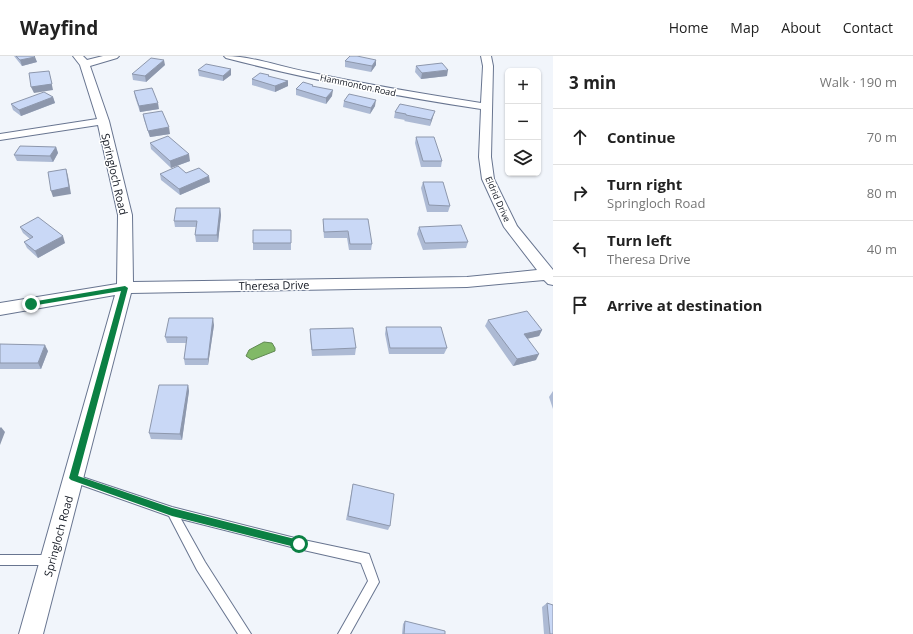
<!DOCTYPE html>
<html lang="en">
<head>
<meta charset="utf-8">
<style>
	:root { --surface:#fff; --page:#f6f6f6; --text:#222; --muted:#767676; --line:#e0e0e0 }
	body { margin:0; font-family:"Open Sans",sans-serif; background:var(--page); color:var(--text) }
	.controls { position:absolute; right:12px; top:12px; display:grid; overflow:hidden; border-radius:6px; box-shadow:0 1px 3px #0004 }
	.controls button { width:36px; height:36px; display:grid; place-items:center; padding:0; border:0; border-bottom:1px solid var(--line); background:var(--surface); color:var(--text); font:20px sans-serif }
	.stop { position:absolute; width:12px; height:12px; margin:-9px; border:3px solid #0b8043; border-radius:50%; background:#fff }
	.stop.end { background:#0b8043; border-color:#fff; box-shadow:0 1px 4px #0008 }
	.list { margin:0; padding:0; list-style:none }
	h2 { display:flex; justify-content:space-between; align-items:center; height:52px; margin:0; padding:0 16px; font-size:17px }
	h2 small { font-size:13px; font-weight:400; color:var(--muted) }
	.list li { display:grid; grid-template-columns:26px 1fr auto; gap:12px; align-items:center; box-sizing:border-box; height:56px; padding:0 16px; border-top:1px solid var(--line) }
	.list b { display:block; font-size:15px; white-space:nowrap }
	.list p { margin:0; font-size:13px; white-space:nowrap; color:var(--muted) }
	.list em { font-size:13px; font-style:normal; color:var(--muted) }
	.icon { flex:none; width:22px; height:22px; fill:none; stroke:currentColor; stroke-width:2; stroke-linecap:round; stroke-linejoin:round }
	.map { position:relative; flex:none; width:553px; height:578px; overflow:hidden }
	header { display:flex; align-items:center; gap:24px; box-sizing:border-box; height:56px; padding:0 20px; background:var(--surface); border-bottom:1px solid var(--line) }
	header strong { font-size:19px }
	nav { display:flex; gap:22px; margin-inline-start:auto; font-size:14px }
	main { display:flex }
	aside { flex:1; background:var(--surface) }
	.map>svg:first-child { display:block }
	.water { fill:#81b967; stroke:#608852 }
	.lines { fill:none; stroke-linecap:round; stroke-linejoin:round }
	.service-casing { stroke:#687590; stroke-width:2 }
	.minor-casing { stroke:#687590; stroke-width:2 }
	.service { fill:#fff; fill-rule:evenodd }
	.minor { fill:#fff; fill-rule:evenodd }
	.wall { fill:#adbad4 }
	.shaded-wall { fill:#8d97ac }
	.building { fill:#c9d8f6; stroke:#8d97ac }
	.route { fill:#0b8043 }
	.labels { text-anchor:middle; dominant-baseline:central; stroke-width:3; stroke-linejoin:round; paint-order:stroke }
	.far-street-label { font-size:9px; fill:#121721; stroke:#fff }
	.street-label { font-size:11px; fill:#121721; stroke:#fff }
</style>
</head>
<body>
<header>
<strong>Wayfind</strong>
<nav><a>Home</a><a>Map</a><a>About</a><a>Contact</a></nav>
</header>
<main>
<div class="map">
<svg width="553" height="578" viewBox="0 0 553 578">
	<rect width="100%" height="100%" fill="#f1f5fb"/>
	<!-- water -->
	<path class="water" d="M264,286L272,287L275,292V295L252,304L246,300L249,294Z"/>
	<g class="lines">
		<defs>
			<path id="service" d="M73,418L172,451L299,483L365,497L369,498L379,526L350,578H338L368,525L361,507L299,493L181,463L205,506L251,578H238L197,514L169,460L70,425L68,422L70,419Z
				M0,499H51L55,500L56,504L55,508L51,509H0Z"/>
			<path id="minor" d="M73,0H83L87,4L103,0H119L117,2L90,10L109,65L132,159L133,226L467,221L537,214L504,171L482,123L479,101L481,53C395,40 310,24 226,2L224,0C253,0 280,11 308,16C365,28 423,38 481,47L483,10L481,0H491L493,10L491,101L494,123L517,170L553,214V229L548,228L544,224L467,231L131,237L43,578H19L115,239L0,259V247L117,228L118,159L98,69L0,84V78L97,63L80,9Z"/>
		</defs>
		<!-- service casing -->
		<use href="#service" class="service-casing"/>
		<!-- minor casing -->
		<use href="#minor" class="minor-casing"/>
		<!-- service -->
		<use href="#service" class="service"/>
		<!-- minor -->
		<use href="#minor" class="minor"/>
	</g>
	<!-- wall -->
	<path class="wall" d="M14,0H34L37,6L22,10Z
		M345,5L376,9L371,16L345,11Z
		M165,9L146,26L133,24L132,18Z
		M416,10L447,20L421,23L415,16Z
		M198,14L231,19L223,25L199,20Z
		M252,23L288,25V30L275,36L252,29Z
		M313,29V30L332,40L326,48L296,39V33Z
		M134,35L159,53L140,56L135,41Z
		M53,41L55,47L21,60L13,54L11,48Z
		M344,45L375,50L370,58L343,51Z
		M395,56L433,61L430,70L404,65L405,64L394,62Z
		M143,58L170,78L150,81L144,64Z
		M416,81L442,105L441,111H421L415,87Z
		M150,87L190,105L171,112L151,93Z
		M56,91L58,97L53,106L17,105L14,99Z
		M186,117L210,126L180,139L161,124L160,118Z
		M423,126L450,150L448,156H427L421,132Z
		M220,152L221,159L218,186H196L195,179L196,171H175L174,165Z
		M323,163L372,188L371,194H349L347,182H324L323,169Z
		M20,171L65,187L38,202L27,192L24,186L30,183L23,177Z
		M419,171L468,186L466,192L423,194L417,178Z
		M253,187H291V194H253Z
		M488,264L542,274L539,280L527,283L536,304L513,310L485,270Z
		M214,269L208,309H185L184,303L186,287H167L165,281Z
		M386,271L447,292L444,298H389L385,278Z
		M310,273L356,292L355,299L312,300L310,280Z
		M0,288L48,295L41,313H0Z
		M188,329L189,335L182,384L151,383L149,377Z
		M553,335V353L549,341Z
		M353,428L390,470L388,474L346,464Z
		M547,547L553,578H544L542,551Z
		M405,565L445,578H402L403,568Z"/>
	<!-- shaded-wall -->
	<path class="shaded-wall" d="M35,1L37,6L22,10L20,4Z
		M164,4L165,9L146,26L145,20Z
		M376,4V9L371,16L372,10Z
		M231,13V19L223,25V20Z
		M448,14L447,20L421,23L422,17Z
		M49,15L53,34L34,37L31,31Z
		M288,25V30L275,36V30Z
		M333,34L332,40L326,48V42Z
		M53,41L55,47L21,60L19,54Z
		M376,44L375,50L370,58L371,52Z
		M158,47L159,53L140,56L139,50Z
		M435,55L430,70L431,64Z
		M169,71L170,78L150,81L148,75Z
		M56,91L58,97L53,106L50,100Z
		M189,98L190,105L171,112L170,105Z
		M66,113L68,120L71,138L53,141L51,135Z
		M209,120L210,126L180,139L179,133Z
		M220,152L221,159L218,186L217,179Z
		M63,180L65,187L38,202L35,195Z
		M213,262L214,269L208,309V303Z
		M542,274L539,280L521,284L524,278Z
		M45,289L48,295L41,313L38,307Z
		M539,298L536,304L513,310L517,303Z
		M188,329L189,335L182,384L180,378Z
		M1,371L5,376L0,389V372Z"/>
	<!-- building -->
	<path class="building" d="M16,0H34L35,1L20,4Z
		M350,0H357L376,4L372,10L345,5Z
		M151,2L164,4L145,20L132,18Z
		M442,7L448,14L422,17L416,10Z
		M206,8L231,13L223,20L198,14Z
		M49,15L52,28L31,31L29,17Z
		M260,17L269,19L268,20L288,25L275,30L252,23Z
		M303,26L313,29L312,30L333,34L326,42L296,33Z
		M152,32L158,47L139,50L134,35Z
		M44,36L53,41L19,54L11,48Z
		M349,38L376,44L371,52L344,45Z
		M400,48L435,55L431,64L406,59V58L395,56Z
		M162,55L169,71L148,75L143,58Z
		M168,80L189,98L170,105L150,87Z
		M416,81H434L442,105H423Z
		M20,90L56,91L50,100L14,99Z
		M178,110L186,117L199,112L209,120L179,133L160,118Z
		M66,113L69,131L51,135L48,116Z
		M423,126H443L450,150L429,149Z
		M176,152H220L217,179H195L197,165H174Z
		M38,161L63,180L35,195L24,186L33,181L20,171Z
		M323,163H368L372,188H350L348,175L324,176Z
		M461,169L468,186L425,187L419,171Z
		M253,174H291V187H253Z
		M527,255L542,274L524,278L539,298L517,303L488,264Z
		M169,262H213L208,303H184L187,281H165Z
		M386,271H441L447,292H390Z
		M353,272L356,292L312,294L310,273Z
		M0,288L45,289L38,307H0Z
		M159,329H188L180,378L149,377Z
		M353,428L394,438L390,470L348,460Z
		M547,547L553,549V578H550Z
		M405,565L445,575V578H404Z"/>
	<!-- route -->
	<path class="route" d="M125,230L128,232L78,420L172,452L299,484L302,485L303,488L302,491L299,492L172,460L71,424L69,422L121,235L31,250L28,248L31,246Z"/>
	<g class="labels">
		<!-- far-street labels -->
		<g class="far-street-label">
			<text transform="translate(358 29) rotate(12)">Hammonton Road</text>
			<text transform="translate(498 143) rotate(66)">Eldrid Drive</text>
		</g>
		<!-- street labels -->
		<g class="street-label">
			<text transform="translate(115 118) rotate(77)">Springloch Road</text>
			<text transform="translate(274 229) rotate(-1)">Theresa Drive</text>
			<text transform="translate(58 480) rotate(-75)">Springloch Road</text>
		</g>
	</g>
</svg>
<div class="controls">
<button>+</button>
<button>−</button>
<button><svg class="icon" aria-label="layers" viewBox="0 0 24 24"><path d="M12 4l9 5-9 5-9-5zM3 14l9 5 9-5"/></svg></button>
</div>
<div class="stop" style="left:299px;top:488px"></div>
<div class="stop end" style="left:31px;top:248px"></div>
</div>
<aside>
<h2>3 min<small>Walk · 190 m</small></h2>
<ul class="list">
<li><svg class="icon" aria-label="ahead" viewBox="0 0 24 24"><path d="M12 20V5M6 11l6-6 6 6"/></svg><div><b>Continue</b></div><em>70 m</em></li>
<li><svg class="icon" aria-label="right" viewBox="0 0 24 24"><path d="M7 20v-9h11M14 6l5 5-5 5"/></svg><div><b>Turn right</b><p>Springloch Road</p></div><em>80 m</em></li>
<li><svg class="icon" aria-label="left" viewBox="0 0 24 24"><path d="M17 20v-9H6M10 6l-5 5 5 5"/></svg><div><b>Turn left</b><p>Theresa Drive</p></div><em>40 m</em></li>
<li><svg class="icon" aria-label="arrive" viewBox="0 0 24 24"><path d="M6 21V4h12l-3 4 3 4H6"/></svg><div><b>Arrive at destination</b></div></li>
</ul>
</aside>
</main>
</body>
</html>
